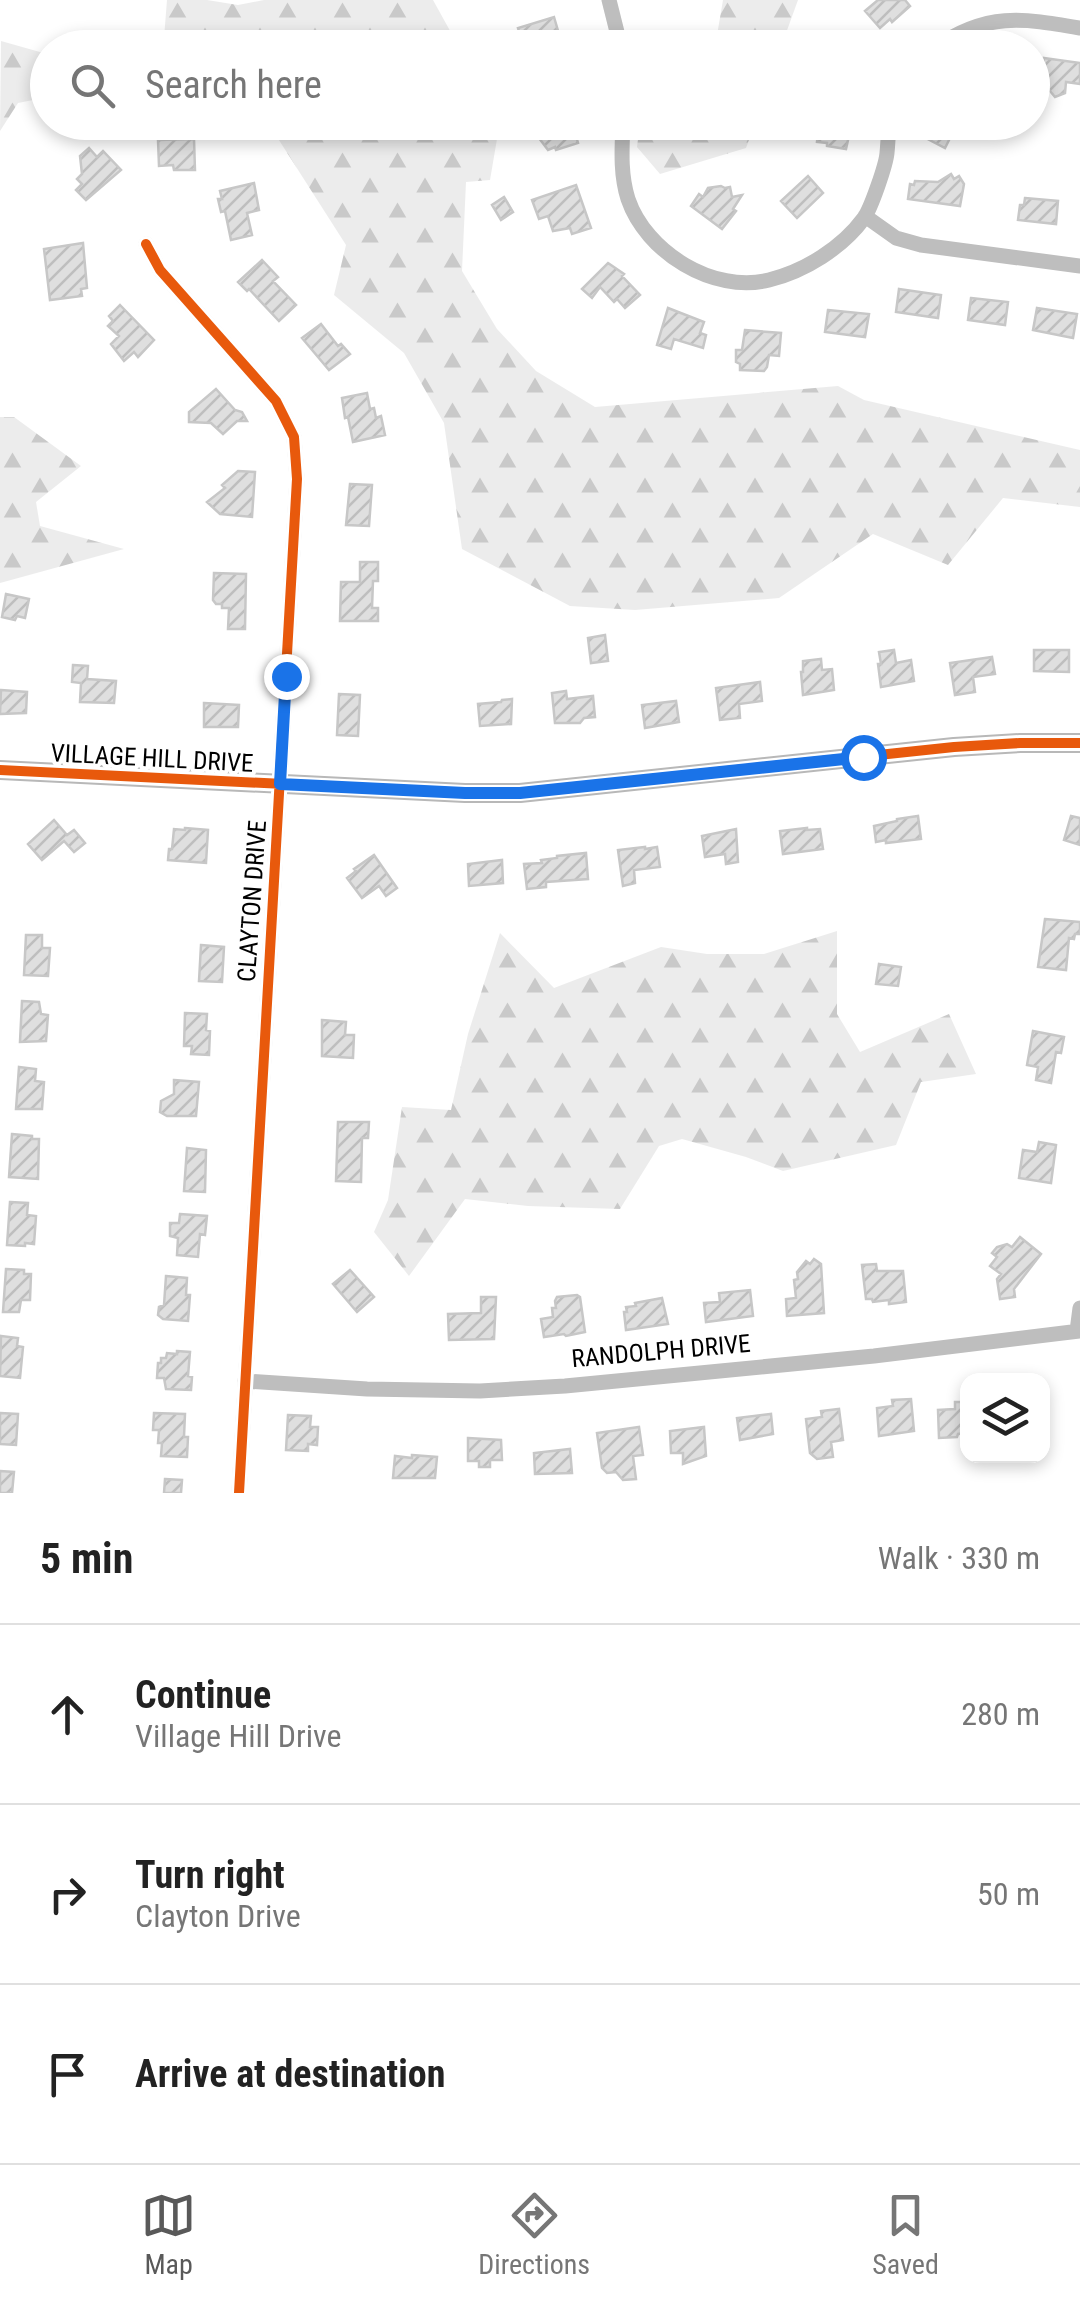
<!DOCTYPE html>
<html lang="en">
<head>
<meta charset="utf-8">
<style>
	:root { --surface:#fff; --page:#f2f2f2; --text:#222; --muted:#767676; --line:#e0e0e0; --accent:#595959 }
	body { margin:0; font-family:"Roboto Condensed",sans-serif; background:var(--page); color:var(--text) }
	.controls { position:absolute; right:30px; bottom:30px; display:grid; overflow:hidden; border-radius:20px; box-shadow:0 5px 15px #0003 }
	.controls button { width:90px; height:90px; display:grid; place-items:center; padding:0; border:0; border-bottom:2px solid var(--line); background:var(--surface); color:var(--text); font:50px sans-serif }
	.stop { position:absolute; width:30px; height:30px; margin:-22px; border:8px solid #1a73e8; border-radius:50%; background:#fff }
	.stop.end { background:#1a73e8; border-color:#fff; box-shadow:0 2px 10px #0008 }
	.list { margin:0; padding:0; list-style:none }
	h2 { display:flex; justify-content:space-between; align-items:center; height:130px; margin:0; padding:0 40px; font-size:42px }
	h2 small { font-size:32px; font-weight:400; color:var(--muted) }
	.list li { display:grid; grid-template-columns:65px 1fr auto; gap:30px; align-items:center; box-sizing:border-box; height:180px; padding:0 40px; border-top:2px solid var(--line) }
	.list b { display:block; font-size:38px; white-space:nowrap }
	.list p { margin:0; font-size:32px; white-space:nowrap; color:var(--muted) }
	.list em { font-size:32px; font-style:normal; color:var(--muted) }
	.icon { flex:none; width:55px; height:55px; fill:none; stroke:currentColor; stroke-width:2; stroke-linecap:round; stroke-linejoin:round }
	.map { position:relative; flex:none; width:1080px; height:1493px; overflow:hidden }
	.search { position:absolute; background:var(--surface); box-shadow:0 5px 15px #0003; left:30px; right:30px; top:30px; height:110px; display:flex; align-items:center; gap:25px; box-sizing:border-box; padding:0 35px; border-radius:55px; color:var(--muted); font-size:38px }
	.sheet { height:670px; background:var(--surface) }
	nav { display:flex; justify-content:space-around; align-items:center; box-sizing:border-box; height:140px; border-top:2px solid var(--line); background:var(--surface); font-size:28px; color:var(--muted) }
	nav a { display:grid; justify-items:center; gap:5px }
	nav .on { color:var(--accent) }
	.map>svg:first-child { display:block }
	.forest { fill:url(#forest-firs) }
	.building { fill:url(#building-hatch); stroke:#c7c7c7; stroke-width:2.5 }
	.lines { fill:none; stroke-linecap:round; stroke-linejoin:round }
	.street { stroke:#bebebe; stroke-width:15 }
	.secondary { stroke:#b8b8b8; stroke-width:20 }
	.cycleway-casing { stroke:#fff; stroke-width:16 }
	.cycleway { stroke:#e8590c; stroke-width:10 }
	.route { stroke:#1a73e8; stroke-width:12 }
	.labels { text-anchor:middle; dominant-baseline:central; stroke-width:8; stroke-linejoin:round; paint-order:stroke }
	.street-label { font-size:25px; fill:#000; stroke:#fff }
</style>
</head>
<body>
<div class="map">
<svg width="1080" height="1493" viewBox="0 0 1080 1493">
	<defs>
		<pattern id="forest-firs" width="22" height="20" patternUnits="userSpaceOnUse" patternTransform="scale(2.5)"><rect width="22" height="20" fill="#ececec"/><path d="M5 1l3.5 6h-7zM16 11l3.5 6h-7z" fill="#c9c9c9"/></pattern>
		<pattern id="building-hatch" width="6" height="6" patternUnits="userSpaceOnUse" patternTransform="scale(2.5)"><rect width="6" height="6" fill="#dfdfdf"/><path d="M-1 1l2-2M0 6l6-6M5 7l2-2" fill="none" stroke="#bebebe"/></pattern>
	</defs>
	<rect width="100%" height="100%" fill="#fff"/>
	<!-- forest -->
	<path class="forest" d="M167,0H207L238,5L264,0H433L459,47H127L164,38Z
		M723,0H798L781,47H715Z
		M1,41L47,54L48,97L18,103L0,131Z
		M260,123H491L497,139L490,180L466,182L462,271L497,329L536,371L595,407L838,386L864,400L1080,450V507L1003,498L948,565L873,534L779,598L635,610L570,606L462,549L444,423L404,353L334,295L346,245L277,137Z
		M640,123V122L755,123L746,148L660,174L637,147Z
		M0,417H14L81,466L36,502L40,526L124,549L0,583Z
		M837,931V1014L860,1052L949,1014L976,1074L921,1082L896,1145L783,1171L746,1157L682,1139L659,1146L620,1209L528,1206L465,1199L409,1276L374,1232L388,1200L402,1107L451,1110L468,1034L500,933L554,988L661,947L707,954H764Z"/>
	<!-- building -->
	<path class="building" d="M878,0H905L910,6L892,22L890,19L880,28L865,11Z
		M554,17L563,48H524L518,28Z
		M692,36L693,48H658V41Z
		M1044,58L1080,63V84L1066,82L1065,93L1055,97L1045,85L1046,78H1042Z
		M546,122H572L578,143L556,150L555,147L548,150L539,138Z
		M831,122H852L846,149L827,146V143L817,142L819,123L830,124Z
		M926,122H958L945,148L920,135Z
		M194,139L195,170H174L173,165L159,166L158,140Z
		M89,148L97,157L103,151L121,170L86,200L76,190L82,184L77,179L82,174L80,156Z
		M951,174L954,179L959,176L964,184L960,206L908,199L910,184L914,185L915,181L938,182Z
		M808,176L823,193L797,218L781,201Z
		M254,183L259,210L247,213L252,235L231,240L225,211L221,212L218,199H222L220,191Z
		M576,185L591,228L572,234L570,228L553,231L548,216L539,219L532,200Z
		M721,186L725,188L730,187L732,197L742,195L733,209L736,211L722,229L691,206L699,194L703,197L708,188Z
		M504,197L513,212L501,220L492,205Z
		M1025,198L1058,201L1056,224L1018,220L1020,205H1024Z
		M83,243L87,288L81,289L82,296L50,300L44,249Z
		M262,260L278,277L273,281L296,305L279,321L249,289L247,291L238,282Z
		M608,263L624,274L622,276L640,295L625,308L617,299L614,302L600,287L592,298L582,289Z
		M899,289L941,295L938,318L896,312Z
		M971,298L1008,302L1005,325L968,320Z
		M120,305L154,340L138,357L134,352L124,361L111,344L119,336L108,326L113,321L109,316Z
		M668,308L704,322L700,333L706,335L703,348L674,339L671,349L657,345Z
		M1037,308L1077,314L1073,338L1033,330Z
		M828,310L869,314L865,337L825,332Z
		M321,324L338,346L341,344L350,354L329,370L302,338Z
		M745,330L781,333L779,356L769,355L767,367L764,371L740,370V364L736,362V350H742Z
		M216,389L235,410L242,412L247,421H237L223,434L211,423L189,422V412Z
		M367,393L370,409L374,408L376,418L381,416L385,435L353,442L348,417L345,418L342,398Z
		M238,471L255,472L252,517L220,514L207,502L225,488L222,485Z
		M350,484L372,485L369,526L346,525Z
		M360,562H378V581H373L372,608H378V621H340L341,582H360Z
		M214,573L246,574L245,629H228L229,608H222V604H216L213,600Z
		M6,594L29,599L25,618L17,616L15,620L2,617Z
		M605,635L608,661L591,663L588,638Z
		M894,650L896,663L911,660L914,681L881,687L878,664H881L879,652Z
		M1034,650H1069V672L1034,671Z
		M992,657L995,674L973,677L975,692L955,695L950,663Z
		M821,659L822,670L832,669L834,690L803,695L801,672H803V661Z
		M73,665L88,666L87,679L116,681L114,703L80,702L81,683L72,682Z
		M760,682L762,701L739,704L740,718L720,720L716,688Z
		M1,690L27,692L26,713L0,714Z
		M566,691L567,699L593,696L595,717L584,718L580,723H555L552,693Z
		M339,694L360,695L358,736L337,735Z
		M512,699L511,724L480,726L478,704L501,702L502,700Z
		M676,701L679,722L645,728L642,705Z
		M204,703L239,705L238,727H204Z
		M918,816L921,839L886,843V840L876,842L874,826L897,821V819Z
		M1071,816L1080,818V845L1064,840Z
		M54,820L67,835L74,830L85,843L74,852L64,841L42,860L28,844Z
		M185,828L208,830L206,863L168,860L169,849H172L174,829L185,830Z
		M807,828V830L820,829L823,849L783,854L780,831Z
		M736,829L738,862L726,864L725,854L705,857L702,836Z
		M645,847V849L657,847L660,867L634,870L635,883L623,886L618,850Z
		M586,853L588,879L546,882V887L527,889L524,864L542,863L541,860L557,858V856Z
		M374,855L397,888L386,896L379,886L362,898L347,878L356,871L354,869Z
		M502,860L503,883L469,886L468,864Z
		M1045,919L1080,922V934H1075L1074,939L1069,938L1066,970L1038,967Z
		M26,935H42V948H50L48,976L24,975Z
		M201,945L224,947L222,982L199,981Z
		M879,964L901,967L898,986L876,984Z
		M22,1001L39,1002L41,1014L48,1015L46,1041L20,1042Z
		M185,1013L207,1014L206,1030L210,1031L209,1055L191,1054L192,1046H184Z
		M322,1020L346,1022L345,1035H354L353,1058L322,1056Z
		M1033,1031L1064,1037L1061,1053L1056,1052L1051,1083L1036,1080L1038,1067L1027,1065Z
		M19,1067L36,1069L35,1081L44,1082L42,1109H16Z
		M174,1080L199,1082L196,1116H167L160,1112L161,1101L174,1094Z
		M338,1122H369L368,1138H362L361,1182L336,1181Z
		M12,1134L32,1136V1139H39L38,1179L9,1177Z
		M1039,1142L1056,1145L1051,1183L1019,1178L1023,1150L1037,1152Z
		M187,1148L206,1150L205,1192L184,1191Z
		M10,1202L28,1203L27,1215L36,1216L34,1244L25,1243V1246L7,1245Z
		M180,1214L207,1216L205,1235L200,1234L198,1257L177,1255L178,1238L170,1236V1223H179Z
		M1020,1237L1041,1254L1014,1289L1015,1297L1000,1299L997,1279L1001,1274L990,1266L997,1257L992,1253L997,1247L1007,1244L1012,1247Z
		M814,1259L821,1264L824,1313L787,1316L786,1299L796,1298L794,1280L798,1279L797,1272L806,1261L810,1264Z
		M876,1264L877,1271H903L906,1302L889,1304V1300L873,1302L872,1299H866L862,1265Z
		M6,1269L24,1270V1274H31L30,1300H21L19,1312H3Z
		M350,1270L374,1297L357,1312L333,1284Z
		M166,1276L187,1278L186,1295H190L188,1321L163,1319L158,1315L159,1307L164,1305Z
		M750,1290L753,1316L706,1322L704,1303L720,1302L719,1293Z
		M577,1295L580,1297L585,1332L566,1336L564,1334L544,1337L541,1319L553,1317L552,1308H556L555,1301L557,1297Z
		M481,1297H496L494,1339L449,1340L448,1314L481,1313Z
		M662,1298L668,1324L626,1330L624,1312H627L626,1307L636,1306L635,1303Z
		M1,1336L18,1338L17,1346L23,1347L20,1378L0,1376Z
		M177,1351L190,1352L188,1376L192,1377L191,1390L166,1389L164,1378H157L158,1363H161V1358H166L167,1353L177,1354Z
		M911,1399L914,1431L879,1436L877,1408L893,1406L892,1400Z
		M955,1402H968V1433L958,1434L957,1437L939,1438L938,1410L955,1409Z
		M839,1409L843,1440L831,1442L833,1457L817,1459L810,1453L806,1419L822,1417L821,1411Z
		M0,1413L18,1414L16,1445L0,1444Z
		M154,1413L185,1414L184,1437H188L187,1457L161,1456L162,1443H158L159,1430H153Z
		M771,1414L773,1434L740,1440L737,1418Z
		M288,1415L311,1416L310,1427H318L317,1445L308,1444V1451L286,1450Z
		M639,1427L643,1455L633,1456L636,1479L623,1480L616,1472L607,1473L602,1468L597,1433Z
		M704,1427L706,1456L683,1464V1453H671L670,1431Z
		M468,1438L501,1440L502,1460H490V1467H479V1461H468Z
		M570,1449L572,1473L535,1474L534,1453Z
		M412,1455L437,1457L435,1478H393L395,1456L412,1458Z
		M0,1471L14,1472L12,1493H0Z
		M165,1479L182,1480L181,1493H164Z"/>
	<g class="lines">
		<!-- street -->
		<path class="street" d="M609,0L621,48
			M935,48C986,12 1022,18 1080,28
			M623,122C622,148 620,174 628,199C646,252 713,294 769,280C805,271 842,248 864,218C871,208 886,165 887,153C888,143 888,133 890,122
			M865,216L896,238L921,245L1080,266
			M146,244L160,270L276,401L294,437L297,479L239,1493
			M1077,1331L1080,1308
			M245,1381L367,1389L480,1391L565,1386L874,1356L1080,1331"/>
		<!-- secondary -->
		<path class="secondary" d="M0,770L465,793H520L954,747L1020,743H1080"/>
		<defs>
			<path id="cycleway" d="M146,244L160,270L276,401L294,437L297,479L239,1493
				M0,770L465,793H520L954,747L1020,743H1080"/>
		</defs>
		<!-- cycleway casing -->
		<use href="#cycleway" class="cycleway-casing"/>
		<!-- cycleway -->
		<use href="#cycleway" class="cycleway"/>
	</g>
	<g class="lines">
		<!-- route -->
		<path class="route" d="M286,676L280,784L465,793H520L863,757"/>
	</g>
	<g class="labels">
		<!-- street labels -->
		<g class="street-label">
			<text transform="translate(152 758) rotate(3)">VILLAGE HILL DRIVE</text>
			<text transform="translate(252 901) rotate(-86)">CLAYTON DRIVE</text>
			<text transform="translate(661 1351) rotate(-5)">RANDOLPH DRIVE</text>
		</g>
	</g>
</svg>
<div class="controls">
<button><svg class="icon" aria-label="layers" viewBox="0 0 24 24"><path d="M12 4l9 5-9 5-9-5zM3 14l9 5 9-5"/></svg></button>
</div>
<div class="stop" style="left:863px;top:757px"></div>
<div class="stop end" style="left:286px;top:676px"></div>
<div class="search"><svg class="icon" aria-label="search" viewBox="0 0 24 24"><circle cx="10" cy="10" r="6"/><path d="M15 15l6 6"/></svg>Search here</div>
</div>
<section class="sheet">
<h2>5 min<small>Walk · 330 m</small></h2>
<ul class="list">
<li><svg class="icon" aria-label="ahead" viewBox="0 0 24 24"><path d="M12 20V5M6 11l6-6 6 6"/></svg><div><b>Continue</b><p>Village Hill Drive</p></div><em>280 m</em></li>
<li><svg class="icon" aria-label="right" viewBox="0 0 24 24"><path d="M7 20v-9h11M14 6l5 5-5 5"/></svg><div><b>Turn right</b><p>Clayton Drive</p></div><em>50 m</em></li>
<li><svg class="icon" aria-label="arrive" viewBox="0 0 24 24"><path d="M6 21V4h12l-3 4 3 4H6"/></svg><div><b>Arrive at destination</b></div></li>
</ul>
</section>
<nav>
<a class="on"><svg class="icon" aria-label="map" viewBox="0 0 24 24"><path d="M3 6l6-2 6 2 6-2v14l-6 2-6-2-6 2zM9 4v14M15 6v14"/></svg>Map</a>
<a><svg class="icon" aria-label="directions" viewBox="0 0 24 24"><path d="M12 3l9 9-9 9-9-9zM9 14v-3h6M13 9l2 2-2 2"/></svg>Directions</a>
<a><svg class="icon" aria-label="saved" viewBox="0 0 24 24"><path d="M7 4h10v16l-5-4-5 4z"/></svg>Saved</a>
</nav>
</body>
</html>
